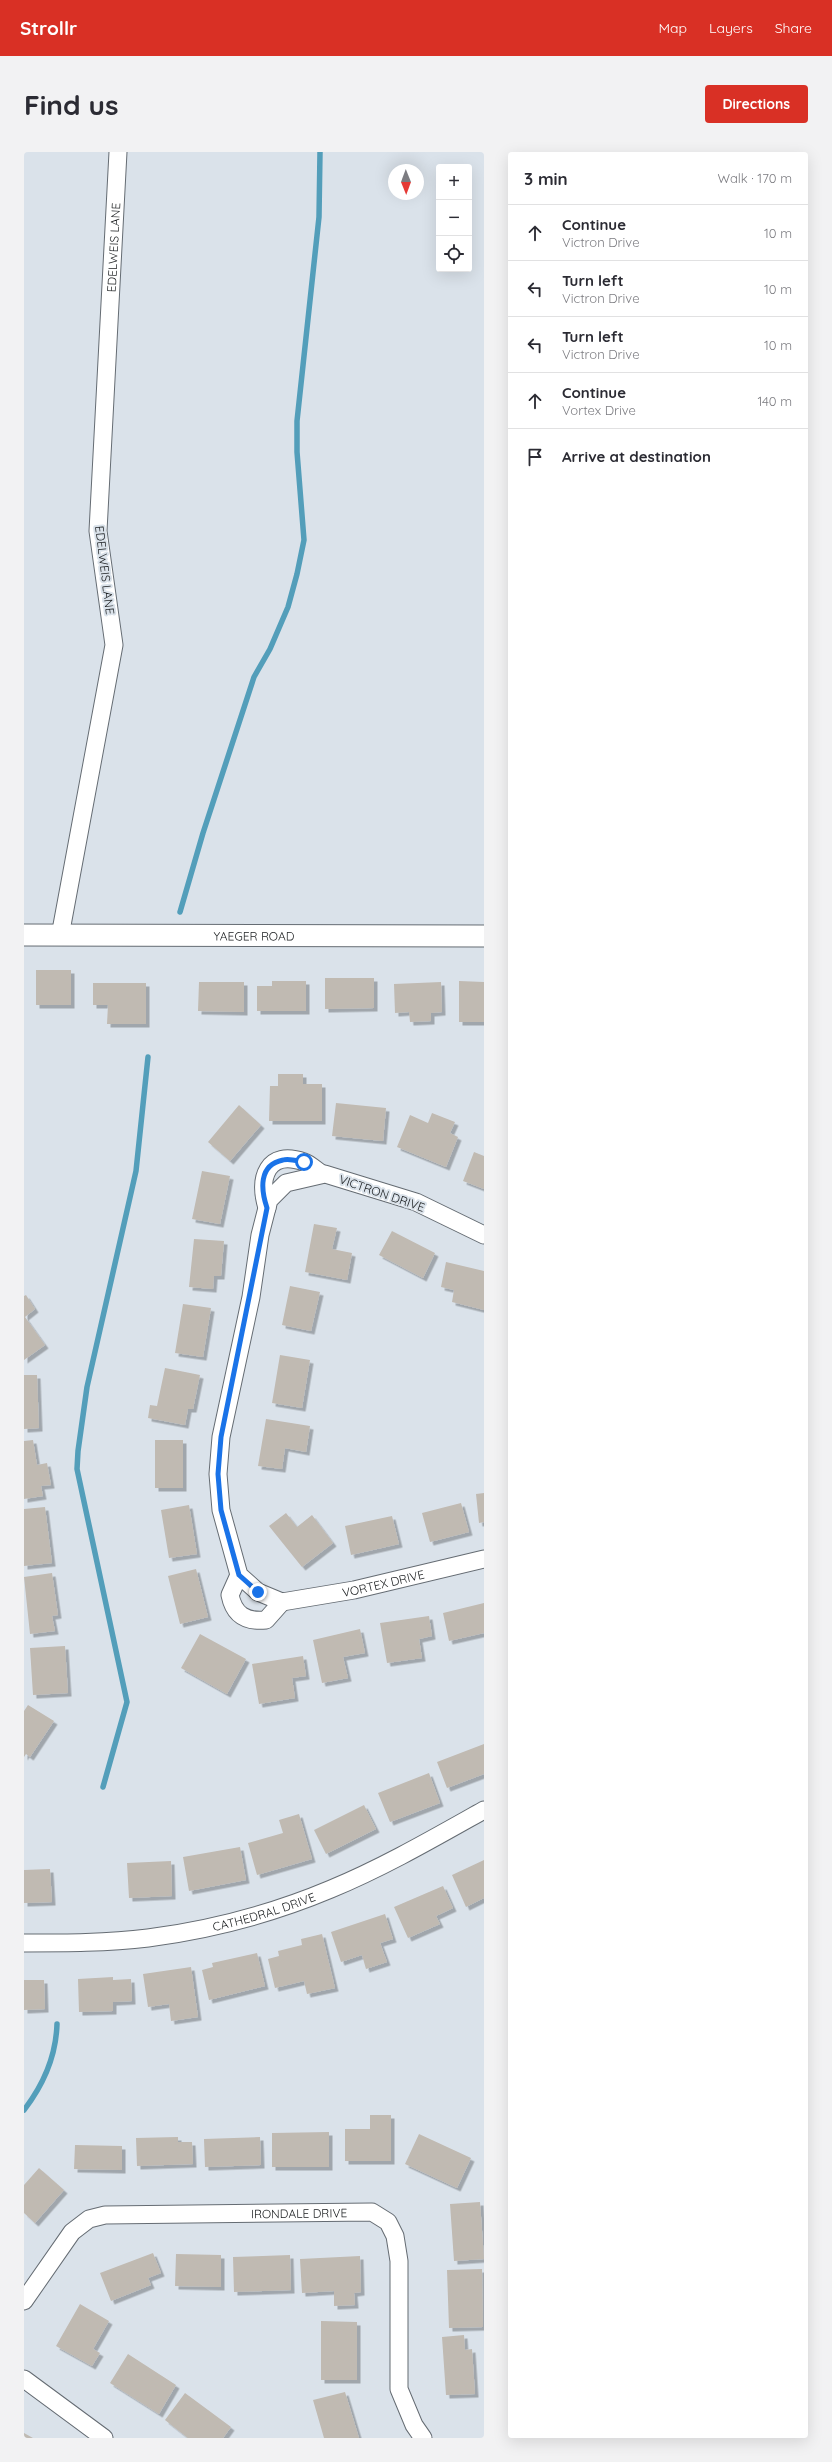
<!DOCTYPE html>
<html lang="en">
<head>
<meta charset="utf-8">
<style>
	:root { --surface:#fff; --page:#f2f2f3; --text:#2b2b33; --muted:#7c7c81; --line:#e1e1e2; --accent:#d93025 }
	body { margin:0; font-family:Quicksand,sans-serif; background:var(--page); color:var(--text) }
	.controls { position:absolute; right:12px; top:12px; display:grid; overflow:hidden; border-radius:4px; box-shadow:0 4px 16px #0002 }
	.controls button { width:36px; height:36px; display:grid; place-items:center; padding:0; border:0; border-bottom:1px solid var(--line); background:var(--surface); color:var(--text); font:20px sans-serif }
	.compass { position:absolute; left:364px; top:12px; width:36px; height:36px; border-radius:50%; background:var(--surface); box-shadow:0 4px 16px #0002; rotate:179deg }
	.stop { position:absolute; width:12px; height:12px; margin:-9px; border:3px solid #1a73e8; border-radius:50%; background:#fff }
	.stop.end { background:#1a73e8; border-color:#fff; box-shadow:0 1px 4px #0008 }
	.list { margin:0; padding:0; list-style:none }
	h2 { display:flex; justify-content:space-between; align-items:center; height:52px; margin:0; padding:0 16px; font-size:17px }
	h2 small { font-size:13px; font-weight:400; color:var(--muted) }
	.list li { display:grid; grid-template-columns:26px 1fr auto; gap:12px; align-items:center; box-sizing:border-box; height:56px; padding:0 16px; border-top:1px solid var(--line) }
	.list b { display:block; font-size:15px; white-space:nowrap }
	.list p { margin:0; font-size:13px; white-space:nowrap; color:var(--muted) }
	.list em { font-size:13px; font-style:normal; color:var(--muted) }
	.icon { flex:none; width:22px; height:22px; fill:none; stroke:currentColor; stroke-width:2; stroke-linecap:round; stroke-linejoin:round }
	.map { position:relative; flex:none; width:460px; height:2286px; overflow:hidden; border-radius:4px }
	header { display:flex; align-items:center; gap:24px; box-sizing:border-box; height:56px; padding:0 20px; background:var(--accent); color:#fff }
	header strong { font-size:19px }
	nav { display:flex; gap:22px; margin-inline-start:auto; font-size:14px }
	.intro { display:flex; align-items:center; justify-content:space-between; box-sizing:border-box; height:96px; padding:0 24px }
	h1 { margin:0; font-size:28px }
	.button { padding:10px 18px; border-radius:4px; background:var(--accent); color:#fff; font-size:14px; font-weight:700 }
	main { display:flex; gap:24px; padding:0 24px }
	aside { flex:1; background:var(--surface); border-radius:4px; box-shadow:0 4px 16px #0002 }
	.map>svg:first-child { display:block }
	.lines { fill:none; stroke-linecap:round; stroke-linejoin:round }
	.stream { stroke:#539eba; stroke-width:5.5 }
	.building { fill:#c0bab2; filter:url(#shadow) }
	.minor-casing { stroke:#656c73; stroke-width:19 }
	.tertiary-casing { stroke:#656c73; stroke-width:23 }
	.minor { stroke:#fff; stroke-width:17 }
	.tertiary { stroke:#fff; stroke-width:21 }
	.route { stroke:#1a73e8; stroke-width:5 }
	.labels { text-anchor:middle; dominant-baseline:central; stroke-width:4; stroke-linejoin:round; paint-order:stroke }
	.street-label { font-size:12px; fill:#181b1d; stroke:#dae2ea }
</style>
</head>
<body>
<header>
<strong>Strollr</strong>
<nav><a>Map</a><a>Layers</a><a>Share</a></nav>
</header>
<div class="intro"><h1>Find us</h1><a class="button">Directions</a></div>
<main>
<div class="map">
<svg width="460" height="2286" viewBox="0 0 460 2286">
	<defs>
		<filter id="shadow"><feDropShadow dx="3.5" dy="3.5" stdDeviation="0" flood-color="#0004"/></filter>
	</defs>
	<rect width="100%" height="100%" fill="#dae2ea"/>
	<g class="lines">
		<!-- stream -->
		<path class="stream" d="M156,760L179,681L230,525L246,497L264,455L273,422L280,388L273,300V269L295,65L296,0
			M79,1635L103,1550L53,1317L54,1299L63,1235L112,1019L124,905
			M0,1958C20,1932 32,1905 33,1872"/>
	</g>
	<!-- building -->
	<path class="building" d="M12,818H47V853H12Z
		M301,826H350V856L301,857Z
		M248,829H282V859H233V834H248Z
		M435,829L460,830V870H435Z
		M175,830H220V860L174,859Z
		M417,830L418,860L407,861V869L386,870L385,860L371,861L370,832Z
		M69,831H122V872H83L84,853H69Z
		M254,922H279V932H298V969H245L246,934H254Z
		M312,951L362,956L359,989L308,984Z
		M215,953L237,973L206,1009L184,990Z
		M408,961L431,970L426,981L434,985L422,1015L373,995L386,963L404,971Z
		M450,1000L460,1004V1037L439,1029Z
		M178,1019L206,1024L196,1072L168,1067Z
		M290,1072L313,1076L308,1097L328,1101L323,1128L281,1120Z
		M368,1079L411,1101L399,1126L355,1103Z
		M170,1087L200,1089L197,1124H190L189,1137L165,1135Z
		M422,1110L460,1119V1158L428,1150L430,1138L417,1135Z
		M266,1134L296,1140L287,1179L258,1173Z
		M2,1143L11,1157L1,1165L21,1193L0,1208V1144Z
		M159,1152L187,1156L179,1205L151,1201Z
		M256,1203L286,1208L278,1256L248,1251Z
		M141,1216L176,1223L169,1257H164L161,1273L124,1266L126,1253L133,1254Z
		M0,1223H13L15,1276L0,1277Z
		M242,1267L286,1274L282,1300L261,1296L258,1317L234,1314Z
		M9,1288L13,1313L23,1311L27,1333L17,1334L19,1344L0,1347V1289Z
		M131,1288H159V1336H131Z
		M460,1341V1370L455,1371L452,1342Z
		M437,1351L445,1380L406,1390L398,1361Z
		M165,1353L173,1402L145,1406L137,1358Z
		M21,1355L28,1411L0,1414V1357Z
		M262,1361L273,1375L288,1363L309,1391L278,1415L245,1374Z
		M368,1364L375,1392L327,1403L321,1374Z
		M172,1417L184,1465L156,1472L144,1424Z
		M28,1421L34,1463L28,1464L31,1479L6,1482L0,1425Z
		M460,1451V1481L425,1489L419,1461Z
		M405,1464L408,1484L395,1487L398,1506L363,1511L356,1471Z
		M336,1477L341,1501L319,1505L324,1526L298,1531L289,1488Z
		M176,1482L222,1507L203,1542L157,1516Z
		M41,1494L44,1541L9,1543L6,1496Z
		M279,1504L282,1524L268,1526L271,1546L235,1552L228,1512Z
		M4,1553L30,1569L6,1605L2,1602L0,1605V1559Z
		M460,1592V1622L423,1636L413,1610Z
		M405,1621L416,1651L366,1670L354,1641Z
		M340,1653L352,1677L302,1702L290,1678Z
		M275,1662L288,1707L233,1723L224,1691L259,1681L255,1668Z
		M216,1695L222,1728L165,1739L159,1705Z
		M460,1708V1746L442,1755L428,1723Z
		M147,1709L148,1744L105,1746L103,1711Z
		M26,1717L28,1750L0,1751V1718Z
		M419,1734L429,1756L412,1764L416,1772L384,1786L370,1755Z
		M361,1762L369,1787L356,1791L363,1810L342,1817L338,1803L317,1810L307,1780Z
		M298,1782L311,1836L283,1842L280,1829L251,1836L244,1807L255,1804L254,1799L278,1793L277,1787Z
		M233,1801L241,1834L185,1848L178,1818L189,1815L188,1811Z
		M167,1815L174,1865L147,1869L145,1852L124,1855L119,1822Z
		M89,1825V1828L107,1827L108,1849L89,1850V1859L55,1860L54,1827Z
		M0,1828H20L21,1857L0,1858Z
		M346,1963H367V2009H321V1977H346Z
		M305,1980V2015H248V1981Z
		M395,1982L447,2006L433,2036L381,2012Z
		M154,1985V1990H168L169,2012L113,2014L112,1986Z
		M236,1985L237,2013L181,2015L180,1987Z
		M51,1993L98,1994V2018L50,2017Z
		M15,2016L40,2038L11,2071L0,2061V2033Z
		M456,2050L460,2107L430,2109L426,2052Z
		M129,2101L137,2121L124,2126L127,2133L87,2149L76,2121Z
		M152,2102L197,2103V2135L151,2134Z
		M266,2103L267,2138L210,2140L209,2105Z
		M336,2104L337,2140L330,2141L331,2153L310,2154V2139L278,2141L276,2107Z
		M458,2117L459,2175L425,2176L423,2118Z
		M56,2152L85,2169L69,2197L76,2201L68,2214L32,2194Z
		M297,2169L333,2170V2228H297Z
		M440,2183L441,2198L448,2197L451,2242L422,2243L418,2185Z
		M104,2202L152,2233L135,2262L86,2231Z
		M321,2240L335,2286H300L289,2248Z
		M161,2241L207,2275L199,2286H164L141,2268Z
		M0,2281L9,2286H0Z"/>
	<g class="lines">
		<defs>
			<g id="minor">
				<path id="s1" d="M36,784L90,493L74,379L94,0"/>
				<path d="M243,1056C234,1026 243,997 280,1010C286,1012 293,1019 298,1022"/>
				<path id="s2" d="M460,1083L392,1050L301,1022L262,1031L245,1048L236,1083L227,1145L197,1285L194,1322L197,1358L215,1423L234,1440L258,1450L330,1438L460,1407"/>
				<path d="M215,1423L206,1443C210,1463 222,1470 242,1468L258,1450"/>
				<path id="s3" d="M0,1791C41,1791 83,1791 124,1786C185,1778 250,1761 307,1737C360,1715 410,1686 460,1658"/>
				<path id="s4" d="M0,2149L48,2080L65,2067L81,2063L348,2060L364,2070L371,2084L375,2109V2237L390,2273L399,2286"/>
				<path d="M0,2227L80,2286"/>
			</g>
			<g id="tertiary">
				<path id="s5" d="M0,783L460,784"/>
			</g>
		</defs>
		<!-- minor casing -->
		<use href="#minor" class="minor-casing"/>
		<!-- tertiary casing -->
		<use href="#tertiary" class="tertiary-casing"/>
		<!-- minor -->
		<use href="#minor" class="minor"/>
		<!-- tertiary -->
		<use href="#tertiary" class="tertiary"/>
	</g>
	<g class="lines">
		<!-- route -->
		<path class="route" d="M234,1440L215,1423L197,1358L194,1322L197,1285L243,1056C237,1038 234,1013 259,1008C265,1006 274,1009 280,1010"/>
	</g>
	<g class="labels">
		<!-- street labels -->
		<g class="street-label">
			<text stroke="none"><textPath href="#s1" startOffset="695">EDELWEIS LANE</textPath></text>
			<text transform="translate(81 418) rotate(83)">EDELWEIS LANE</text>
			<text stroke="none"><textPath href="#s5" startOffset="230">YAEGER ROAD</textPath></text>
			<text transform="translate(358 1041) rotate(19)">VICTRON DRIVE</text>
			<text stroke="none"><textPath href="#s2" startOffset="772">VORTEX DRIVE</textPath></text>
			<text stroke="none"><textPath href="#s3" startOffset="243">CATHEDRAL DRIVE</textPath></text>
			<text stroke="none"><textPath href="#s4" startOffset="316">IRONDALE DRIVE</textPath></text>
		</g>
	</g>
</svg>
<div class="controls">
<button>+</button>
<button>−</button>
<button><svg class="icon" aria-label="locate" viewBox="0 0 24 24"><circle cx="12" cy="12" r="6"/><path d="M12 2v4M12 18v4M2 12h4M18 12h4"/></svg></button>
</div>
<svg class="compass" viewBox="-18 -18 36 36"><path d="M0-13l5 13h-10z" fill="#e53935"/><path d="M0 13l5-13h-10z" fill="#7c7c81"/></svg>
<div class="stop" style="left:280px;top:1010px"></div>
<div class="stop end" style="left:234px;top:1440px"></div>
</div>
<aside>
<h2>3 min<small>Walk · 170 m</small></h2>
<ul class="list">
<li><svg class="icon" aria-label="ahead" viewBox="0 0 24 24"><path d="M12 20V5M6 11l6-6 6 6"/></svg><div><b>Continue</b><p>Victron Drive</p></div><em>10 m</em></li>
<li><svg class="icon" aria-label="left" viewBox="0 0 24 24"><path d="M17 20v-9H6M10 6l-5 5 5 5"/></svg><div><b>Turn left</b><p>Victron Drive</p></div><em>10 m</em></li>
<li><svg class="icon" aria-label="left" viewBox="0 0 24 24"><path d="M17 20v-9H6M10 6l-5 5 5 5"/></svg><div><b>Turn left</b><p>Victron Drive</p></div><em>10 m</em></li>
<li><svg class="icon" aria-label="ahead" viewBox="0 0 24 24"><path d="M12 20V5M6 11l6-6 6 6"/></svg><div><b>Continue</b><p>Vortex Drive</p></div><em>140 m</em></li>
<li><svg class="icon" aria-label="arrive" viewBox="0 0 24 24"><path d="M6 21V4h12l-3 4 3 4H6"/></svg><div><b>Arrive at destination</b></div></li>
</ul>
</aside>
</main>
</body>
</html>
